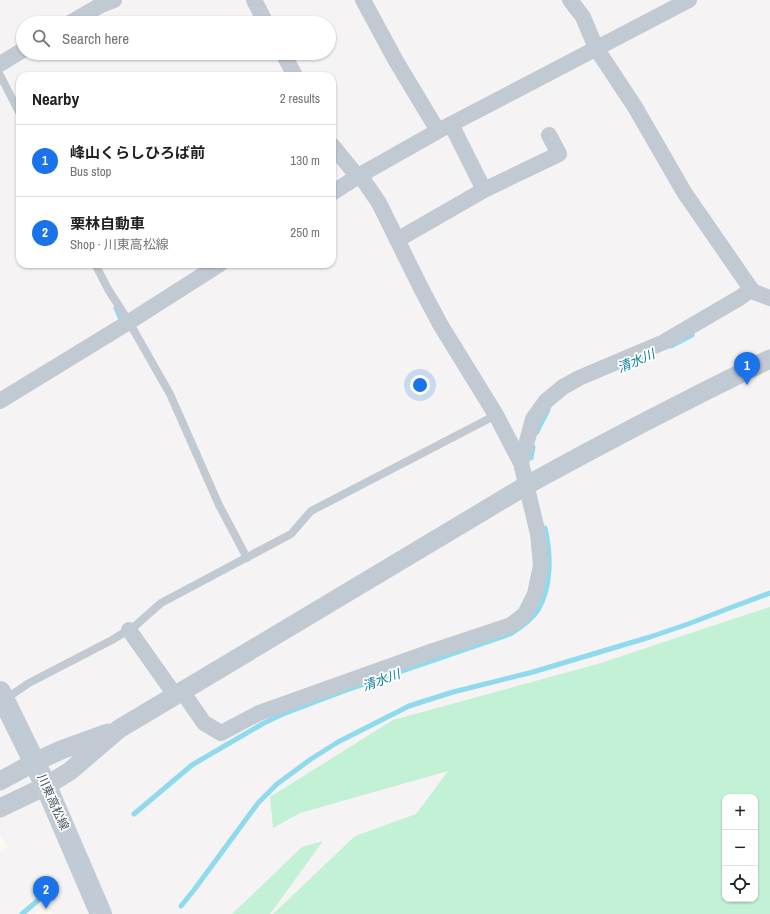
<!DOCTYPE html>
<html lang="en">
<head>
<meta charset="utf-8">
<style>
	:root { --surface:#fff; --page:#f2f2f2; --text:#202124; --muted:#757577; --line:#e0e0e0; --accent:#1a73e8 }
	body { margin:0; font-family:"Archivo Narrow","Noto Sans JP",sans-serif; background:var(--page); color:var(--text) }
	.controls { position:absolute; right:12px; bottom:12px; display:grid; overflow:hidden; border-radius:8px; box-shadow:0 1px 3px #0004 }
	.controls button { width:36px; height:36px; display:grid; place-items:center; padding:0; border:0; border-bottom:1px solid var(--line); background:var(--surface); color:var(--text); font:20px sans-serif }
	.you { position:absolute; left:420px; top:385px; width:14px; height:14px; margin:-10px; border:3px solid #fff; border-radius:50%; background:#1a73e8; box-shadow:0 0 0 6px #1a73e833 }
	.badge { display:grid; place-items:center; width:26px; height:26px; border-radius:50%; background:var(--accent); color:#fff; font-size:13px; font-weight:700 }
	.pin { position:absolute; translate:-50% -33px; filter:drop-shadow(0 1px 2px #0008) }
	.pin::after { content:''; position:absolute; top:21px; width:14px; height:12px; background:inherit; clip-path:polygon(0 0,100% 0,50% 100%) }
	.list { margin:0; padding:0; list-style:none }
	h2 { display:flex; justify-content:space-between; align-items:center; height:52px; margin:0; padding:0 16px; font-size:17px }
	h2 small { font-size:13px; font-weight:400; color:var(--muted) }
	.list li { display:grid; grid-template-columns:26px 1fr auto; gap:12px; align-items:center; box-sizing:border-box; height:72px; padding:0 16px; border-top:1px solid var(--line) }
	.list b { display:block; font-size:15px; white-space:nowrap }
	.list p { margin:0; font-size:13px; white-space:nowrap; color:var(--muted) }
	.list em { font-size:13px; font-style:normal; color:var(--muted) }
	.icon { flex:none; width:22px; height:22px; fill:none; stroke:currentColor; stroke-width:2; stroke-linecap:round; stroke-linejoin:round }
	.map { position:relative; flex:none; width:770px; height:914px; overflow:hidden }
	.search { position:absolute; background:var(--surface); box-shadow:0 1px 3px #0004; left:16px; top:16px; width:320px; height:44px; display:flex; align-items:center; gap:10px; box-sizing:border-box; padding:0 14px; border-radius:22px; color:var(--muted); font-size:15px }
	.panel { position:absolute; background:var(--surface); box-shadow:0 1px 3px #0004; left:16px; top:72px; width:320px; height:196px; border-radius:12px }
	.map>svg:first-child { display:block }
	.commercial { fill:#fdf9ef }
	.green { fill:#c3f1d5; fill-rule:evenodd }
	.lines { fill:none; stroke-linecap:round; stroke-linejoin:round }
	.stream { stroke:#90daee; stroke-width:5 }
	.service { stroke:#c1cad2; stroke-width:8 }
	.minor { stroke:#c1cad2; stroke-width:16 }
	.tertiary { stroke:#c1cad2; stroke-width:19 }
	.secondary { stroke:#c1cbd6; stroke-width:22 }
	.labels { text-anchor:middle; dominant-baseline:central; stroke-width:3.5; stroke-linejoin:round; paint-order:stroke }
	.street-label { font-size:12px; fill:#4a5661; stroke:#fff }
	.water-label { font-size:13px; font-style:italic; fill:#0c7c9b; stroke:#fff }
</style>
</head>
<body>
<div class="map">
<svg width="770" height="914" viewBox="0 0 770 914">
	<rect width="100%" height="100%" fill="#f5f3f3"/>
	<!-- commercial -->
	<path class="commercial" d="M0,835L8,846L0,854Z
		M47,903L52,914H35Z"/>
	<!-- green -->
	<path class="green" d="M770,607V914H273L355,836L416,814L448,771L300,813L273,828L270,797L393,720L601,663L733,619ZM725,797H755V899H725Z
		M323,841L270,914H232L302,847Z"/>
	<g class="lines">
		<!-- stream -->
		<path class="stream" d="M116,308L120,317
			M671,346L692,335
			M537,432L539,427L548,410
			M531,458L533,447
			M134,814L192,765L264,723L283,714L344,691L510,634C520,628 531,621 538,610C552,586 551,554 545,528
			M181,906L194,890L258,803L277,784L311,759L338,742L409,706L453,692L533,672L573,660L650,637L688,624L735,606L770,593
			M22,914L48,892"/>
		<!-- service -->
		<path class="service" d="M0,75L20,114
			M95,264L108,289L129,322L170,394L219,505L247,558
			M4,700L29,683L112,640L135,626L161,603L291,534L311,511L496,415"/>
		<!-- minor -->
		<path class="minor" d="M254,0L266,23
			M363,0L396,61L438,131
			M570,0L583,17L596,48L635,107L684,192L751,289L754,292L770,298
			M70,23L101,5L114,0
			M283,53L295,76
			M0,64L23,50
			M332,145L358,177
			M484,190L559,154L549,135
			M332,193L360,175L438,131L689,0
			M397,240L484,190L451,124
			M0,401L129,322L220,264
			M521,463L533,419L546,401L563,387L579,378L664,342L741,297L751,289
			M129,630L175,695
			M182,691L204,723L221,733L259,713L430,652L511,625L525,614L535,594L541,565L538,534L521,463L496,415L440,324L421,288L379,203L360,175"/>
		<!-- tertiary -->
		<path class="tertiary" d="M0,781L35,762L61,750L108,733
			M0,808L46,786L70,771L119,729L527,485C607,441 688,399 770,359"/>
		<!-- secondary -->
		<path class="secondary" d="M0,692L46,786L101,914"/>
	</g>
	<g class="labels">
		<!-- street labels -->
		<g class="street-label">
			<text transform="translate(53 802) rotate(66)">川東高松線</text>
		</g>
		<!-- water labels -->
		<g class="water-label">
			<text transform="translate(636 361) rotate(-23)">清水川</text>
			<text transform="translate(381 680) rotate(-20)">清水川</text>
		</g>
	</g>
</svg>
<div class="controls">
<button>+</button>
<button>−</button>
<button><svg class="icon" aria-label="locate" viewBox="0 0 24 24"><circle cx="12" cy="12" r="6"/><path d="M12 2v4M12 18v4M2 12h4M18 12h4"/></svg></button>
</div>
<div class="you"></div>
<div class="pin badge" style="left:747px;top:385px">1</div>
<div class="pin badge" style="left:46px;top:909px">2</div>
<div class="search"><svg class="icon" aria-label="search" viewBox="0 0 24 24"><circle cx="10" cy="10" r="6"/><path d="M15 15l6 6"/></svg>Search here</div>
<section class="panel">
<h2>Nearby<small>2 results</small></h2>
<ul class="list">
<li><span class="badge">1</span><div><b>峰山くらしひろば前</b><p>Bus stop</p></div><em>130 m</em></li>
<li><span class="badge">2</span><div><b>栗林自動車</b><p>Shop · 川東高松線</p></div><em>250 m</em></li>
</ul>
</section>
</div>
</body>
</html>
